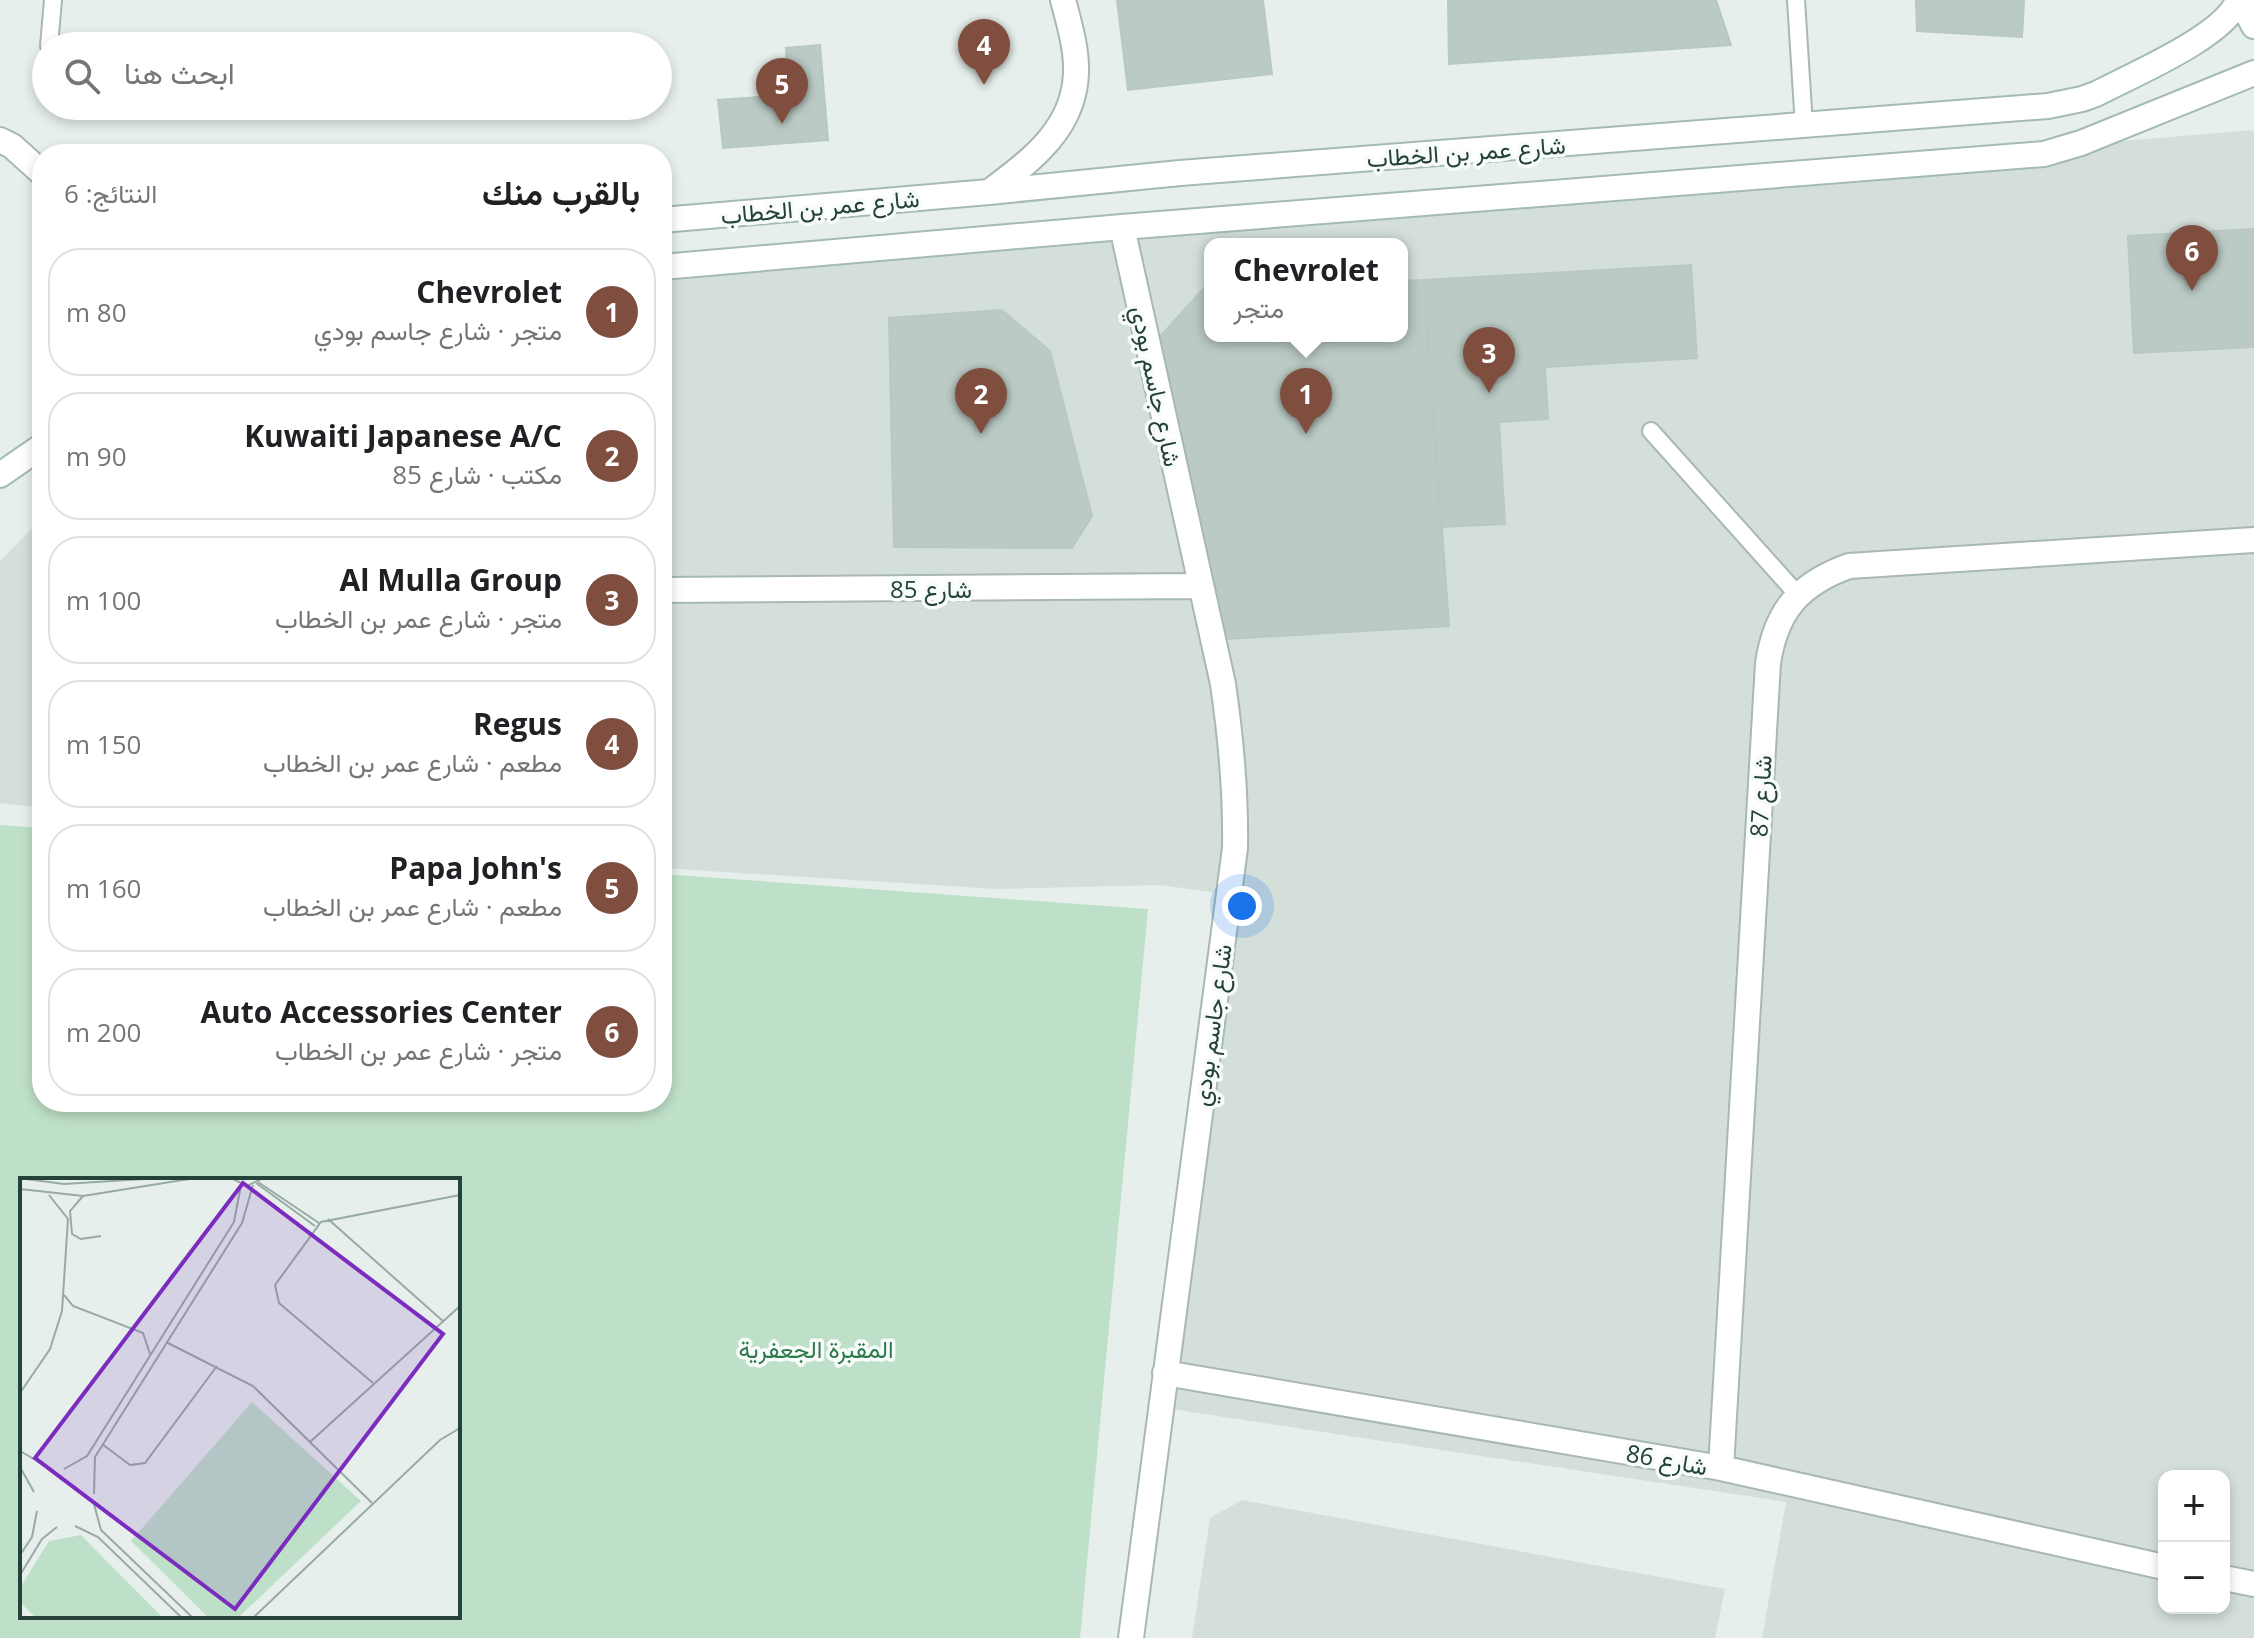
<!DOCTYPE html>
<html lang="ar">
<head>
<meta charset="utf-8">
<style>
	:root { --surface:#fff; --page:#f6f6f6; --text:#202124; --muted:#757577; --line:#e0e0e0; --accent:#7f4e3f }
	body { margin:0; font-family:"Open Sans",Vazirmatn,sans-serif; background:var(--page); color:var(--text); direction:rtl }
	.controls { position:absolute; right:24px; bottom:24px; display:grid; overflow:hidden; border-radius:16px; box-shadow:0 4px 12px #0003 }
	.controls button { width:72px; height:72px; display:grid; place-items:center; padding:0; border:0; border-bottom:2px solid var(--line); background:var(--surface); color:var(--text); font:40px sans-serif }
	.you { position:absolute; left:1242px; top:906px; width:28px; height:28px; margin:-20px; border:6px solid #fff; border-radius:50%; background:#1a73e8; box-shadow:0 0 0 12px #1a73e833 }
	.badge { display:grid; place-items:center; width:52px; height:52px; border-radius:50%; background:var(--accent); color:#fff; font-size:26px; font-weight:700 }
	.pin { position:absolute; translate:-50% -66px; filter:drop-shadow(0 2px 4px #0008) }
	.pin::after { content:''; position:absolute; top:42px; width:28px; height:24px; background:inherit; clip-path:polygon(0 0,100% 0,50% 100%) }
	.popup { position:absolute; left:1204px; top:238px; width:204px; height:104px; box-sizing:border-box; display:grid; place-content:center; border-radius:16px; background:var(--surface); filter:drop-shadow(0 2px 6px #0005); font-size:26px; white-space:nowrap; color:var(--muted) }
	.popup b { font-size:30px; color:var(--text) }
	.popup::after { content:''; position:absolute; left:50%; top:100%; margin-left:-16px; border:16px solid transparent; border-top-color:var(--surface) }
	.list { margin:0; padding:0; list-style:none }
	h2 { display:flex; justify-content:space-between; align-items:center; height:104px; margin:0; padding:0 32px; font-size:34px }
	h2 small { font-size:26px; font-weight:400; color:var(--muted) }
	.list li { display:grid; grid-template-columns:52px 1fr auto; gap:24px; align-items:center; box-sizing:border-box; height:128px; margin:0 16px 16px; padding:0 16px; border:2px solid var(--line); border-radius:32px }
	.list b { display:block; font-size:30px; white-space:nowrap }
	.list p { margin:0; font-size:26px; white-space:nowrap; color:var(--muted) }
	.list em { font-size:26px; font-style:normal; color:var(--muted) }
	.icon { flex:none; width:44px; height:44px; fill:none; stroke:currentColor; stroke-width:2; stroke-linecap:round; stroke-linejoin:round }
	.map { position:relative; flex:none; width:2254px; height:1638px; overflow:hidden; direction:ltr }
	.search { position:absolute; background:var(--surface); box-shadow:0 4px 12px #0003; left:32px; top:32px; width:640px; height:88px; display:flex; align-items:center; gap:20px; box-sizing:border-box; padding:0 28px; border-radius:44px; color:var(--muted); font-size:30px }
	.panel { position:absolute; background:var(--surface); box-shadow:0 4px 12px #0003; left:32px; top:144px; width:640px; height:968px; border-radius:32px; direction:rtl }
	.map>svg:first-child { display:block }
	.built { fill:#d4dfda; fill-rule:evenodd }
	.green { fill:#bfe0c8; fill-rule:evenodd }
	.building { fill:#bbcac4; stroke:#b8c9c2; stroke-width:2 }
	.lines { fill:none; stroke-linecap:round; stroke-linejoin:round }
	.lane-casing { stroke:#a8b8b2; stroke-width:20 }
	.street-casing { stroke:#a8b8b2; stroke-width:28 }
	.secondary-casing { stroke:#a4bbb3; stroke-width:28 }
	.lane { stroke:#fff; stroke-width:16 }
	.street { stroke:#fff; stroke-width:24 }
	.secondary { stroke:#fff; stroke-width:24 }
	.labels { text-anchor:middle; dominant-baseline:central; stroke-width:7; stroke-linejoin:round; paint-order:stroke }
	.street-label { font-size:24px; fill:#24423a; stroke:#f7fbf9 }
	.park-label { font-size:24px; fill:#2d7a4b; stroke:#f7fbf9 }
	.inset-road { fill:none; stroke:#98aaa4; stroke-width:2 }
	.view { fill:#7b2cbf; fill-opacity:0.15; stroke:#7b2cbf; stroke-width:4 }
	.inset-edge { fill:none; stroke:#24423a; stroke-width:4 }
</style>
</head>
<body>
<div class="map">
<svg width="2254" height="1638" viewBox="0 0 2254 1638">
	<rect width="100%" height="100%" fill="#e6efeb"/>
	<!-- built -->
	<path class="built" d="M2254,130V1638H1762L1786,1502L1165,1408L1216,893L1161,885L997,889L662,868V264ZM1210,244H1402V336H1210ZM2164,1476H2224V1608H2164Z
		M42,518V808L0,803V561Z
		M1242,1500L1725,1589L1715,1638H1192L1210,1518Z"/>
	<!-- green -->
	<path class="green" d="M0,825L42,828V1102H662V874L1148,909L1080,1638H0ZM22,1180H458V1616H22Z"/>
	<!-- building -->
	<path class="building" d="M1117,0H1263L1272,74L1128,90Z
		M1448,0H1716L1731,45L1449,64Z
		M1916,0H2024L2022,37L1917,31Z
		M820,45L828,140L723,148L718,100L789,95L786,48Z
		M2254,229V347L2134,353L2128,236Z
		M1691,265L1697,358L1545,367L1548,419L1499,422L1505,524L1440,527L1424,280Z
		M1424,280L1449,626L1225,639L1157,340L1204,288H1210V336H1402V281Z
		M1002,310L1050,351L1092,516L1072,548L894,547L889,318Z"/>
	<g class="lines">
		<defs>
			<path id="lane" d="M1796,0L1804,126
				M49,46L53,0
				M1651,431L1798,595"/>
			<path id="street" d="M989,192C1030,161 1074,130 1076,73C1077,49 1069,23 1063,0
				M1122,227L1223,684C1231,739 1236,792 1235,848L1131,1638
				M662,590L1200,586
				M1165,1373L1721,1468L2164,1567
				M1721,1468L1768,663C1776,611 1799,584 1849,566L2254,540
				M2224,1578L2254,1584"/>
			<path id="secondary" d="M2240,0L2254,26
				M0,140L12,146L42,173
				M662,220L989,192L1180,173L2048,106L2082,99L2096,94C2130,76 2226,36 2238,0
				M662,267L1122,227L2044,154L2081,143L2254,73
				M0,475L42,446"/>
		</defs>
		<!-- lane casing -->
		<use href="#lane" class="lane-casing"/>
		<!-- street casing -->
		<use href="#street" class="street-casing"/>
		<!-- secondary casing -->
		<use href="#secondary" class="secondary-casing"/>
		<!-- lane -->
		<use href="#lane" class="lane"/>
		<!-- street -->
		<use href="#street" class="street"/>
		<!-- secondary -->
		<use href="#secondary" class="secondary"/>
	</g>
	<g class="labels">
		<!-- street labels -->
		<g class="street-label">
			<text transform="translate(1466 151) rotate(-4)">شارع عمر بن الخطاب</text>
			<text transform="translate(820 206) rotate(-5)">شارع عمر بن الخطاب</text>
			<text transform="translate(1157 386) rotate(78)">شارع جاسم بودي</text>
			<text x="931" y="588">شارع 85</text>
			<text transform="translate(1760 796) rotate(-87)">شارع 87</text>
			<text transform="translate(1211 1025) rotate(-82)">شارع جاسم بودي</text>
			<text transform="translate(1667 1459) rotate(10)">شارع 86</text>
		</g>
		<!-- park labels -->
		<g class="park-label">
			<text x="816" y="1348">المقبرة الجعفرية</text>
		</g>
	</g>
	<!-- overview -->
	<g transform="translate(20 1178)">
		<rect width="440" height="440" fill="#e6efeb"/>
		<path d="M232,224L341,323L219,439H188L111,363ZM61,357L142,439H15L0,424V410L29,363Z" fill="#bfe0c8"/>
		<path class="inset-road" d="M6,1L44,6L124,1M213,1L227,8L241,1M238,4L299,45M236,5L295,48M0,11L63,18L169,1M63,18L50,33L52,56L61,61L81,58M308,41L424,144M44,117L53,128L123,155L130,176M146,164L233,208L352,325M353,205L259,125L255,107L301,44L440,17M0,215L30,171L42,133L48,41L29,17M290,264L440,128M82,266L110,287L125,285L197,188M0,273L33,292M0,289L14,314M44,291L67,278L214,44L221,7M74,316L75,279L222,45L233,7M74,326L81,352L172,439M55,348L78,359L161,439M0,377L12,359L17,333M0,397L22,361L37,349M234,439L420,262L440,250"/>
		<path class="view" d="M223,5L423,156L215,431L15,280Z"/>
		<rect width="440" height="440" class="inset-edge"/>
	</g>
</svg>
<div class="controls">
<button>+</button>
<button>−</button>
</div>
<div class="you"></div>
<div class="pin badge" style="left:1306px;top:434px">1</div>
<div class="popup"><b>Chevrolet</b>متجر</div>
<div class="pin badge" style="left:981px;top:434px">2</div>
<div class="pin badge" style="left:1489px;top:393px">3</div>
<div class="pin badge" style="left:984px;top:85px">4</div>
<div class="pin badge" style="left:782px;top:124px">5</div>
<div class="pin badge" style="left:2192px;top:291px">6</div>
<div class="search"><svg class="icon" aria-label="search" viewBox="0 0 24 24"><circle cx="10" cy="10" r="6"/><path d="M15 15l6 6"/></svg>ابحث هنا</div>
<section class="panel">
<h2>بالقرب منك<small>النتائج: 6</small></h2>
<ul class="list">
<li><span class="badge">1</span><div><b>Chevrolet</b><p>متجر · شارع جاسم بودي</p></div><em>80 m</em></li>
<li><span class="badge">2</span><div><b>Kuwaiti Japanese A/C</b><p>مكتب · شارع 85</p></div><em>90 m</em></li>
<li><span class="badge">3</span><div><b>Al Mulla Group</b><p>متجر · شارع عمر بن الخطاب</p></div><em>100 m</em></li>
<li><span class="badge">4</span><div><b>Regus</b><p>مطعم · شارع عمر بن الخطاب</p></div><em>150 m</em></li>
<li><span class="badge">5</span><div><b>Papa John's</b><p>مطعم · شارع عمر بن الخطاب</p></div><em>160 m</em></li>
<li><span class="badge">6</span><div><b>Auto Accessories Center</b><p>متجر · شارع عمر بن الخطاب</p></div><em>200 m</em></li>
</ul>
</section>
</div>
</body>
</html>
